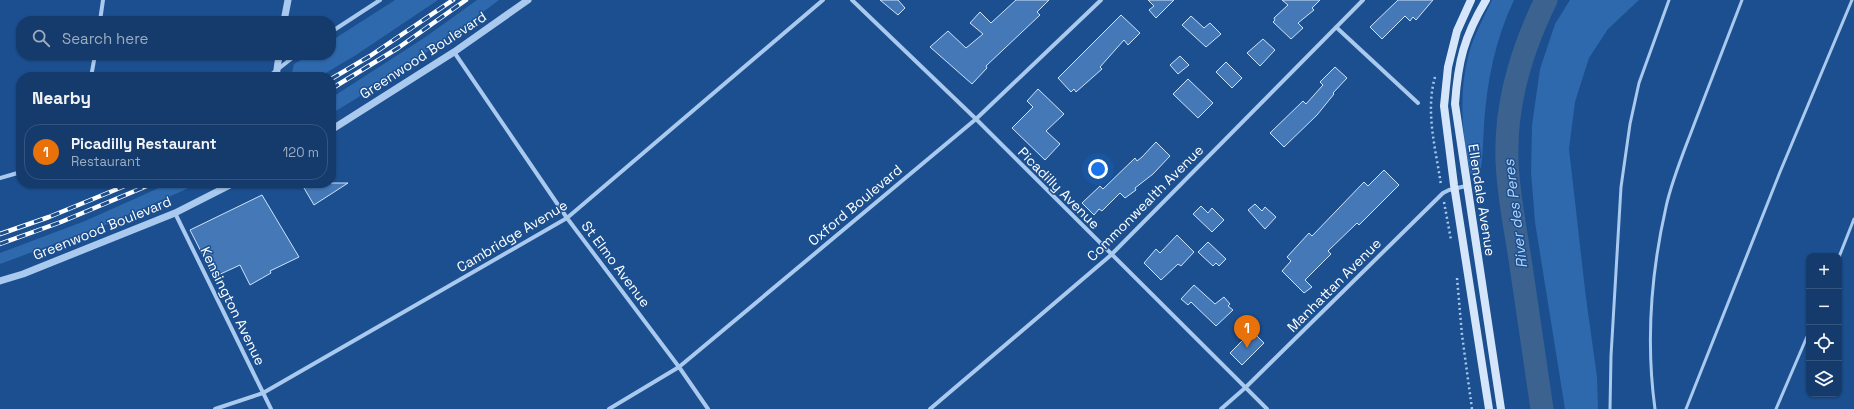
<!DOCTYPE html>
<html lang="en">
<head>
<meta charset="utf-8">
<style>
	:root { --surface:#143b6b; --page:#1d4271; --text:#f1f3f6; --muted:#9dadc1; --line:#33557e; --accent:#e797bd }
	body { margin:0; font-family:"Space Grotesk",sans-serif; background:var(--page); color:var(--text) }
	.controls { position:absolute; right:12px; bottom:12px; display:grid; overflow:hidden; border-radius:8px; box-shadow:0 1px 3px #0004 }
	.controls button { width:36px; height:36px; display:grid; place-items:center; padding:0; border:0; border-bottom:1px solid var(--line); background:var(--surface); color:var(--text); font:20px sans-serif }
	.you { position:absolute; left:1098px; top:169px; width:14px; height:14px; margin:-10px; border:3px solid #fff; border-radius:50%; background:#1a73e8; box-shadow:0 0 0 6px #1a73e833 }
	.badge { display:grid; place-items:center; width:26px; height:26px; border-radius:50%; background:var(--accent); color:#fff; font-size:13px; font-weight:700 }
	.pin { position:absolute; translate:-50% -33px; filter:drop-shadow(0 1px 2px #0008) }
	.pin::after { content:''; position:absolute; top:21px; width:14px; height:12px; background:inherit; clip-path:polygon(0 0,100% 0,50% 100%) }
	.list { margin:0; padding:0; list-style:none }
	h2 { display:flex; justify-content:space-between; align-items:center; height:52px; margin:0; padding:0 16px; font-size:17px }
	h2 small { font-size:13px; font-weight:400; color:var(--muted) }
	.list li { display:grid; grid-template-columns:26px 1fr auto; gap:12px; align-items:center; box-sizing:border-box; height:56px; margin:0 8px 8px; padding:0 8px; border:1px solid var(--line); border-radius:16px }
	.list b { display:block; font-size:15px; white-space:nowrap }
	.list p { margin:0; font-size:13px; white-space:nowrap; color:var(--muted) }
	.list em { font-size:13px; font-style:normal; color:var(--muted) }
	.icon { flex:none; width:22px; height:22px; fill:none; stroke:currentColor; stroke-width:2; stroke-linecap:round; stroke-linejoin:round }
	.map { position:relative; flex:none; width:1854px; height:409px; overflow:hidden }
	.search { position:absolute; background:var(--surface); box-shadow:0 1px 3px #0004; left:16px; top:16px; width:320px; height:44px; display:flex; align-items:center; gap:10px; box-sizing:border-box; padding:0 14px; border-radius:16px; color:var(--muted); font-size:15px }
	.panel { position:absolute; background:var(--surface); box-shadow:0 1px 3px #0004; left:16px; top:72px; width:320px; height:116px; border-radius:16px }
	.map>svg:first-child { display:block }
	.green { fill:#2e69ad }
	.lines { fill:none; stroke-linecap:round; stroke-linejoin:round }
	.river { stroke:#3c6290; stroke-width:23 }
	.building { fill:#4478b7; stroke:#cfe3fa }
	.path { stroke:#a9c9ee; stroke-width:2.5; stroke-dasharray:2 3; stroke-linecap:butt }
	.service { stroke:#a9c9ee; stroke-width:3 }
	.minor { stroke:#a9c9ee; stroke-width:4 }
	.tertiary { stroke:#a9c9ee; stroke-width:7 }
	.secondary { stroke:#d6e6fa; stroke-width:8 }
	.rail-casing { stroke:#fff; stroke-width:4.5 }
	.rail { stroke:#1b4f8f; stroke-width:3; stroke-dasharray:9; stroke-linecap:butt }
	.labels { text-anchor:middle; dominant-baseline:central; stroke-width:3; stroke-linejoin:round; paint-order:stroke }
	.street-label { font-size:14px; fill:#fff; stroke:#1b4f8f }
	.water-label { font-size:15px; font-style:italic; fill:#b5d3f5; stroke:#1b4f8f }
</style>
</head>
<body>
<div class="map">
<svg width="1854" height="409" viewBox="0 0 1854 409">
	<rect width="100%" height="100%" fill="#1b4f8f"/>
	<!-- green -->
	<path class="green" d="M395,0H438L356,55L319,77H291L294,64L309,55H331V41Z
		M477,0H499C445,41 389,79 331,114V98L424,38Z
		M1492,0H1514C1495,40 1487,81 1484,125C1483,140 1483,154 1481,168L1471,175C1462,135 1458,94 1469,53C1474,35 1484,17 1492,0Z
		M1570,0H1639L1608,29L1589,58L1575,102L1569,149L1586,298L1597,377L1598,409H1565L1535,222L1531,172L1532,125L1540,69L1555,24Z
		M170,183H200L108,224L0,264V253L85,221Z"/>
	<g class="lines">
		<!-- river -->
		<path class="river" d="M1542,409C1535,359 1527,309 1520,259C1515,226 1508,194 1507,160C1505,105 1522,49 1546,0"/>
	</g>
	<!-- building -->
	<path class="building" d="M880,0H898L905,8L898,15Z
		M1016,0H1049L1037,12L1040,15L986,66L987,68L972,84L930,47L948,31L966,48L983,34L970,23L980,12L991,23Z
		M1148,0H1174L1156,18L1149,10L1154,6Z
		M1282,0H1320L1312,8L1314,10L1298,23L1303,28L1291,39L1273,22L1275,20L1274,18L1288,5Z
		M1398,0H1433L1416,20L1413,17L1410,21L1405,16L1382,39L1370,27Z
		M1121,15L1140,33L1128,45L1124,40L1100,67L1102,69L1076,92L1074,89L1071,92L1058,78Z
		M1191,16L1204,28L1210,23L1221,34L1206,47L1182,25Z
		M1263,39L1275,50L1260,66L1247,53Z
		M1180,56L1189,65L1178,74L1170,65Z
		M1226,62L1242,78L1232,88L1216,72Z
		M1335,67L1347,78L1333,93L1334,94L1317,115L1284,147L1270,133L1303,101L1306,104L1323,85L1320,82Z
		M1188,79L1213,103L1198,118L1173,94Z
		M1038,89L1064,114L1046,131L1060,144L1045,160L1012,128L1033,107L1027,101Z
		M1156,142L1170,156L1153,174L1135,188L1136,190L1125,198L1120,193L1102,211L1099,209L1094,215L1082,203L1100,186L1103,189L1135,158L1137,161L1142,157Z
		M1384,170L1399,185L1359,225L1357,223L1328,251L1331,254L1305,280L1312,287L1304,293L1282,271L1291,261L1287,257L1309,233L1312,236L1364,182L1368,186Z
		M301,183H348L314,205Z
		M262,195L299,257L270,271L271,273L250,285L240,265L214,277L190,230Z
		M1255,204L1262,211L1265,207L1276,217L1265,229L1248,210Z
		M1201,206L1208,213L1212,208L1224,220L1212,232L1193,214Z
		M1177,235L1194,252L1181,266L1178,264L1161,280L1144,263L1156,249L1160,253Z
		M1208,242L1226,259L1219,266L1216,263L1213,266L1198,252Z
		M1194,285L1215,304L1224,297L1230,304L1228,306L1233,310L1216,326L1191,302L1188,305L1181,299Z
		M1252,331L1264,343L1242,365L1230,353Z"/>
	<g class="lines">
		<!-- path -->
		<path class="path" d="M1435,77C1425,112 1436,150 1441,185
			M1444,202L1451,240
			M1457,278L1462,335L1472,409"/>
		<!-- service -->
		<path class="service" d="M1839,257L1854,219
			M1610,409L1611,356L1621,187L1630,124L1639,83L1669,0
			M1655,409C1646,343 1651,273 1666,207C1672,179 1685,149 1695,122C1711,81 1726,41 1742,0
			M1686,409L1780,172L1852,0
			M1776,409L1809,332"/>
		<!-- minor -->
		<path class="minor" d="M852,0L976,119L1267,409
			M100,21L103,0
			M1336,27L1418,103
			M331,32L380,0
			M454,52L567,218L679,367L708,409
			M91,77L95,55
			M268,77L296,55
			M0,178L21,172
			M175,213L271,409
			M215,409L263,393L567,218L823,0
			M609,409L679,367L976,119L1101,0
			M930,409L1111,255L1363,0
			M1221,409L1245,388L1443,193L1449,190L1466,186"/>
		<!-- tertiary -->
		<path class="tertiary" d="M284,21L288,0
			M276,77L279,55
			M331,130L454,52L528,0
			M0,281L23,274L175,213L234,183"/>
		<!-- secondary -->
		<path class="secondary" d="M1471,0L1457,31L1448,67L1444,106L1454,185L1489,409
			M1486,0C1464,37 1458,61 1455,104L1501,409"/>
		<defs>
			<path id="rail" d="M331,79L370,56L453,0
				M331,89L398,48L466,0
				M0,234L49,217L132,183
				M0,244L61,222L154,183"/>
		</defs>
		<!-- rail casing -->
		<use href="#rail" class="rail-casing"/>
		<!-- rail -->
		<use href="#rail" class="rail"/>
	</g>
	<g class="labels">
		<!-- street labels -->
		<g class="street-label">
			<text transform="translate(423 55) rotate(-33)">Greenwood Boulevard</text>
			<text transform="translate(1059 188) rotate(45)">Picadilly Avenue</text>
			<text transform="translate(1482 200) rotate(81)">Ellendale Avenue</text>
			<text transform="translate(1145 203) rotate(-45)">Commonwealth Avenue</text>
			<text transform="translate(855 205) rotate(-40)">Oxford Boulevard</text>
			<text transform="translate(102 228) rotate(-22)">Greenwood Boulevard</text>
			<text transform="translate(512 236) rotate(-31)">Cambridge Avenue</text>
			<text transform="translate(616 264) rotate(53)">St Elmo Avenue</text>
			<text transform="translate(1334 285) rotate(-45)">Manhattan Avenue</text>
			<text transform="translate(233 306) rotate(64)">Kensington Avenue</text>
		</g>
		<!-- water labels -->
		<g class="water-label">
			<text transform="translate(1515 214) rotate(-97)">River des Peres</text>
		</g>
	</g>
</svg>
<div class="controls">
<button>+</button>
<button>−</button>
<button><svg class="icon" aria-label="locate" viewBox="0 0 24 24"><circle cx="12" cy="12" r="6"/><path d="M12 2v4M12 18v4M2 12h4M18 12h4"/></svg></button>
<button><svg class="icon" aria-label="layers" viewBox="0 0 24 24"><path d="M12 4l9 5-9 5-9-5zM3 14l9 5 9-5"/></svg></button>
</div>
<div class="you"></div>
<div class="pin badge" style="left:1247px;top:348px;background:#e8710a">1</div>
<div class="search"><svg class="icon" aria-label="search" viewBox="0 0 24 24"><circle cx="10" cy="10" r="6"/><path d="M15 15l6 6"/></svg>Search here</div>
<section class="panel">
<h2>Nearby<small></small></h2>
<ul class="list">
<li><span class="badge" style="background:#e8710a">1</span><div><b>Picadilly Restaurant</b><p>Restaurant</p></div><em>120 m</em></li>
</ul>
</section>
</div>
</body>
</html>
